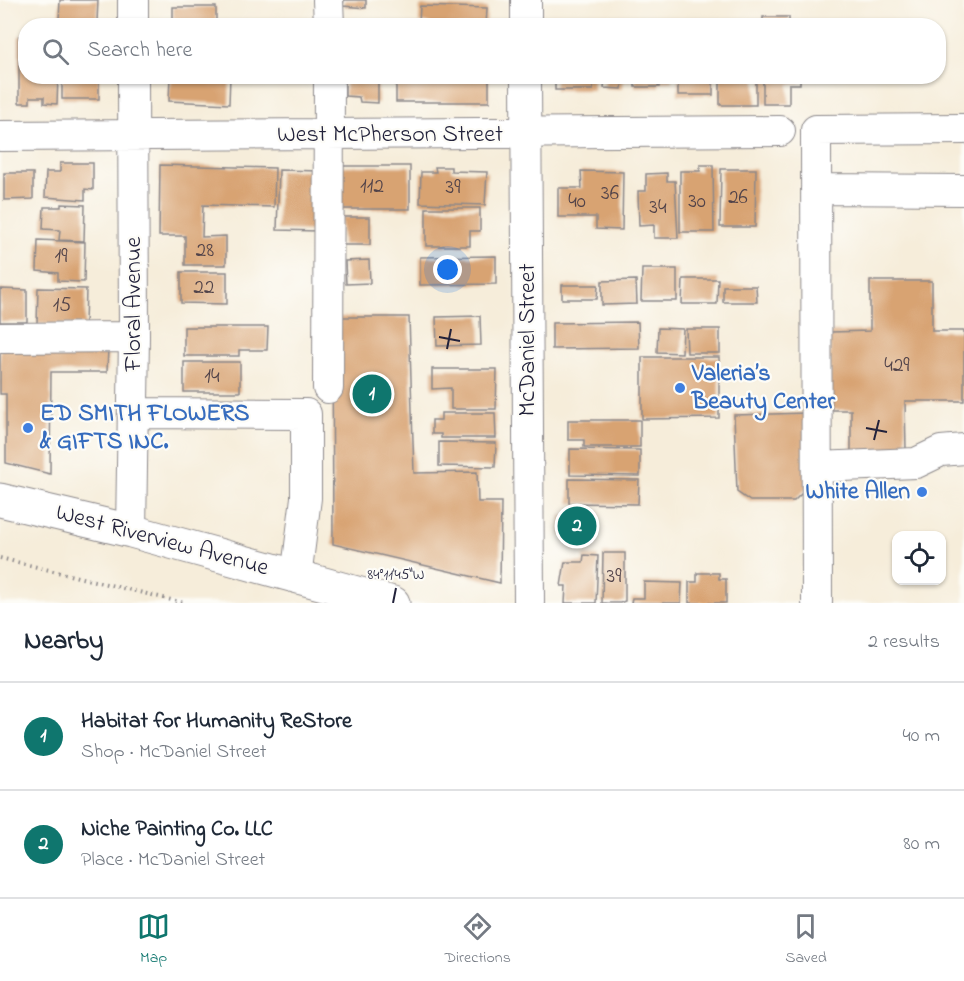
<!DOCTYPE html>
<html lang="en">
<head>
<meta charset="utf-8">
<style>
	:root { --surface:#fff; --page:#f2f2f3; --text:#1f2937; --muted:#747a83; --line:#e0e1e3; --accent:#0f766e }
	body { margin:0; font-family:"Indie Flower",sans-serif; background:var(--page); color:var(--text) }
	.controls { position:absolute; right:18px; bottom:18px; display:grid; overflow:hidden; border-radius:12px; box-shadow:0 2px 4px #0004 }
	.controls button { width:54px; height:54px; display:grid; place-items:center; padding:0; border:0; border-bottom:2px solid var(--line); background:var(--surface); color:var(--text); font:30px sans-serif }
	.you { position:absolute; left:448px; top:270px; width:21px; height:21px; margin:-15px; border:4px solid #fff; border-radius:50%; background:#1a73e8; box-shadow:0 0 0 9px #1a73e833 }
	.badge { display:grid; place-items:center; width:39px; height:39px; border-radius:50%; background:var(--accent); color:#fff; font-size:20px; font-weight:700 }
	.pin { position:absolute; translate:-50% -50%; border:3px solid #fff; box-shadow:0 2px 6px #0006 }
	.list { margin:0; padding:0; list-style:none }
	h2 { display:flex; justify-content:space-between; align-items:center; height:78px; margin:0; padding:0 24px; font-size:26px }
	h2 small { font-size:20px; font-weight:400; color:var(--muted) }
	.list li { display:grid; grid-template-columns:39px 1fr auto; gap:18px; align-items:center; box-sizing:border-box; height:108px; padding:0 24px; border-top:2px solid var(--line) }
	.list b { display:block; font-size:22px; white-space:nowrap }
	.list p { margin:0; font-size:20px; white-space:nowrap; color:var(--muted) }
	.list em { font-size:20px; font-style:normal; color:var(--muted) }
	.icon { flex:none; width:33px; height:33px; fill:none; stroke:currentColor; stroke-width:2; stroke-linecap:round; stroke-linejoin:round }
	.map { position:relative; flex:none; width:964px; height:603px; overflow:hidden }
	.search { position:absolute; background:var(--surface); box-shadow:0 2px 4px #0004; left:18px; right:18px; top:18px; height:66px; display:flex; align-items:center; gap:15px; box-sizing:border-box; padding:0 21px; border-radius:24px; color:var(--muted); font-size:22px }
	.sheet { height:294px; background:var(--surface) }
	nav { display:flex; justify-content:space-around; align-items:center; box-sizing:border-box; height:84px; border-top:2px solid var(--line); background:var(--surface); font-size:16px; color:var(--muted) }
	nav a { display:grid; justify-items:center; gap:3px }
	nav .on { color:var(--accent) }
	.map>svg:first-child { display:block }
	.building { fill:#d8a372 }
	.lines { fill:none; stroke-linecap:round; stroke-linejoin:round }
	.minor-casing { stroke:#8c888a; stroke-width:32 }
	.major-casing { stroke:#8c888a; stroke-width:35 }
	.path { stroke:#8c888a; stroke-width:4; stroke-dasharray:1.5 4.5; stroke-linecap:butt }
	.minor { stroke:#fff; stroke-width:30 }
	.major { stroke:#fff; stroke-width:33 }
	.ticks { fill:none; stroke:#22223b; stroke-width:2 }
	.shop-dot { fill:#3f7fe0; stroke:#fdfcf7; stroke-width:2 }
	.labels { text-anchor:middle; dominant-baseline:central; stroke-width:4.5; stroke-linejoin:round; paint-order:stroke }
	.number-label { font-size:21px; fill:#504249 }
	.street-label { font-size:24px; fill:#22223b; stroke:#fdfcf7 }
	.shop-label { font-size:24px; font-weight:bold; fill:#366cbe; stroke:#fdfcf7; text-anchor:start }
	.ticks-label { font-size:15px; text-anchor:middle; fill:#22223b; stroke:#fdfcf7; stroke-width:4.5; stroke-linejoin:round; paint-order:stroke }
</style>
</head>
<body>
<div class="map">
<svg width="964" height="603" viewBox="0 0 964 603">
	<rect width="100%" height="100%" fill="#fdfcf7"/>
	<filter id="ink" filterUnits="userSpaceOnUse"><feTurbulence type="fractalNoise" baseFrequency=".0167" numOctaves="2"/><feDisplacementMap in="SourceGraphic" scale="12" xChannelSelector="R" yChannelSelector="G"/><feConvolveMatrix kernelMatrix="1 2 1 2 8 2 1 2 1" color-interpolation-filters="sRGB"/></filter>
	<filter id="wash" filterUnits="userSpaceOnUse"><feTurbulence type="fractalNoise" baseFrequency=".008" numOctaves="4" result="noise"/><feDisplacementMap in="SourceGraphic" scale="24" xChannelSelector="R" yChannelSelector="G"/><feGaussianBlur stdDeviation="1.35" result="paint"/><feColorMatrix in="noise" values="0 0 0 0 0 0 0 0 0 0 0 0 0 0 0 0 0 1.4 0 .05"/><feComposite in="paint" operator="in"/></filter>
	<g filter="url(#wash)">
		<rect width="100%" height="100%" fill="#f6edda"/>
		<g id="blocks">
			<!-- building -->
			<path class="building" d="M60,0H98L97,22L59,20Z
				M344,0H366V8L343,6Z
				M420,6L487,8L486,26H430V23H419Z
				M173,7H216V26H173Z
				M763,17H789V26H763Z
				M340,20H366V26H340Z
				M19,36H26V76H58L57,104L44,103V97H30V103H19Z
				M62,76H99V99H62Z
				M170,76H230L229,104L169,101Z
				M345,76H378V103L360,102L359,97L345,96Z
				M396,76H489V102H396Z
				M555,76H593V90H555Z
				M605,76H631V80L623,79L622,89L604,88Z
				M635,76H672V82H659V87H635Z
				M678,76H713V95H678Z
				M720,76H756V105H720Z
				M763,76H800V84H789V104H763Z
				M60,163H93V190L85,189V200L45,197L46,172H60Z
				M160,165L275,168L274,207L203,205L202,237L226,236V265H185V236H159Z
				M700,165H713L714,232H680V171H700Z
				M335,166H410V209H335Z
				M435,167H451V171L487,172L485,205L420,203L421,172H436Z
				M721,169H756L755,227H720Z
				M279,170L321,171L319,231L277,230Z
				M581,171L623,172L622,230L596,229V217H558V188H582Z
				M4,173H33V199L4,200Z
				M667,173V181H675L678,238H654V225L639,226L638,191H646V174Z
				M61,204L85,205L84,241L59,240L60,230L43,229L44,207H61Z
				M426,208H480V231H470V246H426Z
				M341,217H370V245H342Z
				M38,240L85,242L84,282L58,281V273L37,271Z
				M496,256V284L420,285V257Z
				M369,260L370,283L346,284L345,261Z
				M642,269H677V301H641Z
				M181,272H227V304L181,303Z
				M683,279H718L717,304H682Z
				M636,280L637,304L602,305V281Z
				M870,281H932V331H964V401H905L906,451H851V410H830V332L870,331Z
				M562,285H598L597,299H562Z
				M723,286H756L757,302H723Z
				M38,288L86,289L85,325L37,324Z
				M0,289L27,290V322H0Z
				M480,316L481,345L437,346L436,317Z
				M332,317H409L414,473L477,472L478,502H501L500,583L333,544Z
				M638,322L639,348L552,349V323Z
				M184,327H268L267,350H239V356H184Z
				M658,328L683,329L682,353L657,352Z
				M686,329H720V353H687Z
				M0,346L108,348L107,372H51L50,474L6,463V394H0Z
				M642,357H719V418L642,419Z
				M184,362H240V392H184Z
				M432,369H497L496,409H451V388L432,389Z
				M441,413H495L496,438H441V434H432V420H441Z
				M806,413L808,487L794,501H750L737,492L734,415Z
				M568,420H640V447H584V440H568Z
				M439,442L496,443L495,467L439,466Z
				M570,449L640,450V476L570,475Z
				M569,479L639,480L638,504L569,503Z
				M561,516L594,517V536L560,535Z
				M603,553H625V601L620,603H602Z
				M584,555L598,556L596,603H565L566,586H561L565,562H583Z
				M697,573H719V579H726V603H689V582H697Z
				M644,582L682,583L681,603H631L632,598H644Z"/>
		</g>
	</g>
	<g filter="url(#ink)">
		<use href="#blocks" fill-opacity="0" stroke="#8c888a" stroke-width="1.5"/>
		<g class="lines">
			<defs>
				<path id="minor" d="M133,0V26
					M328,0L329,26
					M526,0V26
					M526,76L529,603
					M0,136L780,131
					M816,189L964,190
					M0,338L134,337
					M328,388L329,76
					M134,413L306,414V498L296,577
					M817,467L916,463L941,451L964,449
					M131,531L134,337L133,76
					M817,603L816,130L964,129"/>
				<path id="major" d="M0,500L131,531L393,603"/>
			</defs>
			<!-- minor casing -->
			<use href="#minor" class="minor-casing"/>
			<!-- major casing -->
			<use href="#major" class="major-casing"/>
			<!-- path -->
			<path class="path" d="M0,558L184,603"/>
			<!-- minor -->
			<use href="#minor" class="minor"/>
			<!-- major -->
			<use href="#major" class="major"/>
		</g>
	</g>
	<!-- ticks -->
	<path class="ticks" d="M439,337L460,341M447,349L451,329M866,428L887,432M874,440L879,420M393,603L396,588"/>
	<!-- markers -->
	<g class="shop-dot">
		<circle cx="680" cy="388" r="6"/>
		<circle cx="28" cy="428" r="6"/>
		<circle cx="922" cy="492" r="6"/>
	</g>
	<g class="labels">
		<!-- number labels -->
		<g class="number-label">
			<text x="372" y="187">112</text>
			<text x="453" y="188">39</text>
			<text x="610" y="194">36</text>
			<text x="738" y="198">26</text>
			<text x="577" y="202">40</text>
			<text x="697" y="202">30</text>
			<text x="658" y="208">34</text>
			<text x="205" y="251">28</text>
			<text x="61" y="257">19</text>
			<text x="204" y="288">22</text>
			<text x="62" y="306">15</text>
			<text x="897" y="366">429</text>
			<text x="212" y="377">14</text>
			<text x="614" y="577">39</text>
		</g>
		<!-- street labels -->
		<g class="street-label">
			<text x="390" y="135">West McPherson Street</text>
			<text transform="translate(134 304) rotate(-90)">Floral Avenue</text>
			<text transform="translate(528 340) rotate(-90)">McDaniel Street</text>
			<text transform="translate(162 541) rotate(15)">West Riverview Avenue</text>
		</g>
		<!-- shop labels -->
		<g class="shop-label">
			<text x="692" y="374">Valeria’s<tspan x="692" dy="28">Beauty Center</tspan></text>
			<text x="40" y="414">ED SMITH FLOWERS<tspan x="40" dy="28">&amp; GIFTS INC.</tspan></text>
			<text x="910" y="492" text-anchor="end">White Allen</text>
		</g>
	</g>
	<g class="ticks-label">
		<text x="396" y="579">84°11'45"W</text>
	</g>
</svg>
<div class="controls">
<button><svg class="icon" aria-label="locate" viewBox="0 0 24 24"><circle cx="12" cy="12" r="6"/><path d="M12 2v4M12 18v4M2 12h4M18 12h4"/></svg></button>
</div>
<div class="you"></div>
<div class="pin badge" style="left:372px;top:394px">1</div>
<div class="pin badge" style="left:577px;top:526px">2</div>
<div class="search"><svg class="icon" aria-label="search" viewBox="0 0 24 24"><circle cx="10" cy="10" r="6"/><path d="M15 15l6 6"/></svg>Search here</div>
</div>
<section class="sheet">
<h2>Nearby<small>2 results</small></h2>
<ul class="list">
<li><span class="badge">1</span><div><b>Habitat for Humanity ReStore</b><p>Shop · McDaniel Street</p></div><em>40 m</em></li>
<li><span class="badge">2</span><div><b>Niche Painting Co. LLC</b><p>Place · McDaniel Street</p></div><em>80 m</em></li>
</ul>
</section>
<nav>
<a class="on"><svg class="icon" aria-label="map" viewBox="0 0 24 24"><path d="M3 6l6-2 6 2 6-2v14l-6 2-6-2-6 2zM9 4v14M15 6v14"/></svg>Map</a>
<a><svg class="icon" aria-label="directions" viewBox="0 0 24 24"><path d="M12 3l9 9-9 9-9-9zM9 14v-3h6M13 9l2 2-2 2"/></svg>Directions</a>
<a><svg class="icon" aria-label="saved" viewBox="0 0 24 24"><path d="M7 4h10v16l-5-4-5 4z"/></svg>Saved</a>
</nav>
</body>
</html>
